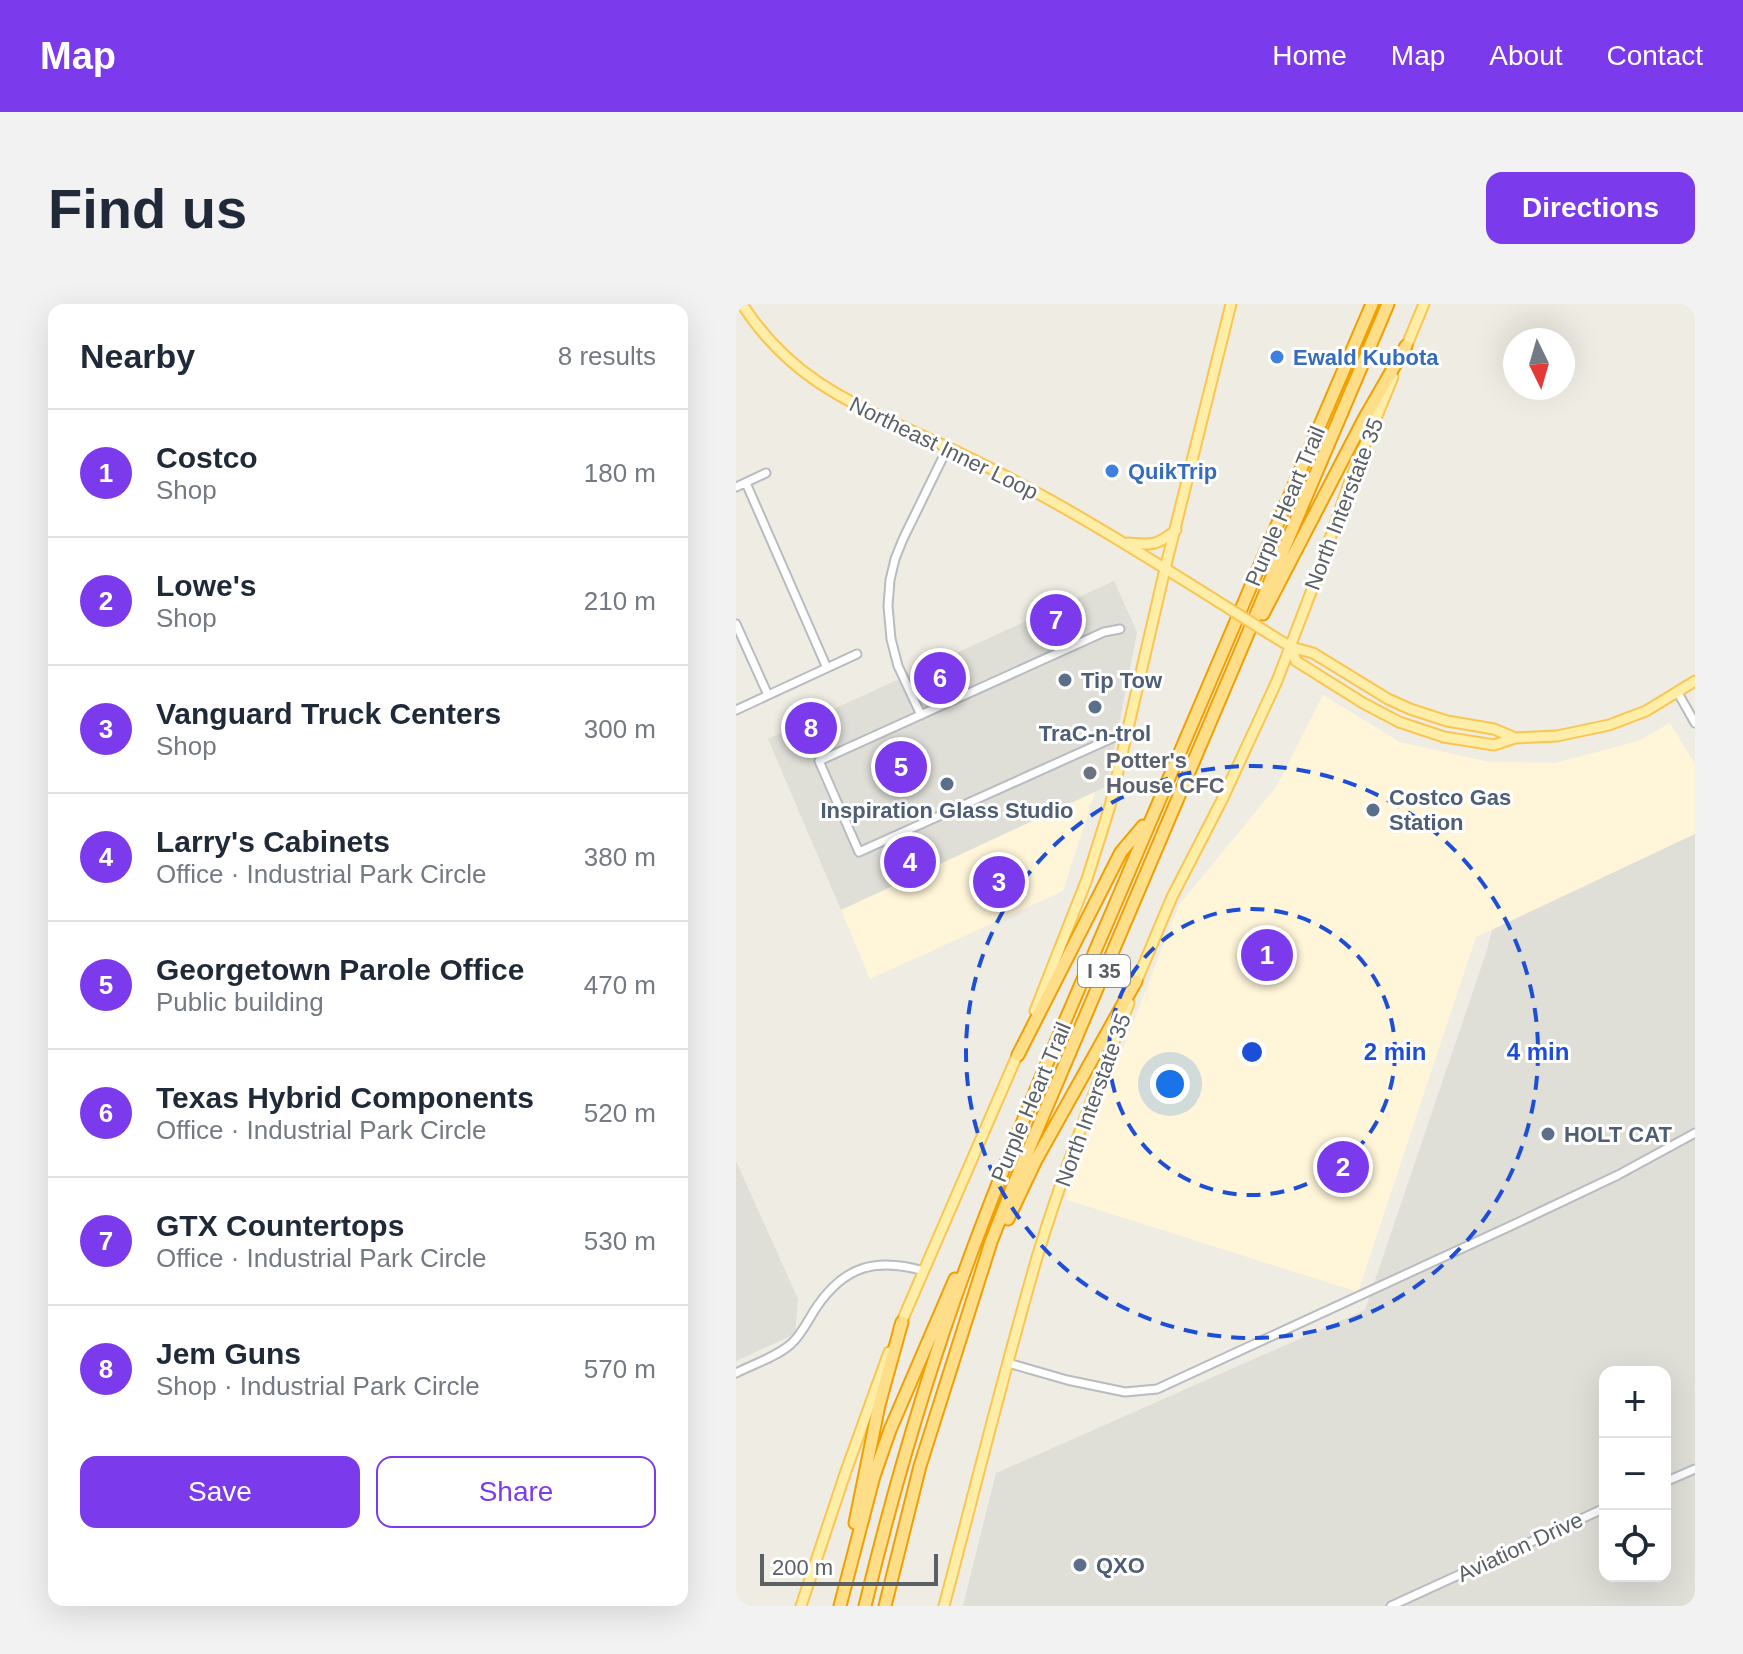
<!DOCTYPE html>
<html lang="en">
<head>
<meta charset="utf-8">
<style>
	:root { --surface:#fff; --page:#f2f2f3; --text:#1f2937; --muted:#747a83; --line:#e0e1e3; --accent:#7c3aed }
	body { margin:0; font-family:Helvetica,sans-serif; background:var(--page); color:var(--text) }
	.controls { position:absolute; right:24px; bottom:24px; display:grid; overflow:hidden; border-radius:16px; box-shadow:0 8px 32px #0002 }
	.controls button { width:72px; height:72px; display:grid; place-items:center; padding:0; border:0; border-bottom:2px solid var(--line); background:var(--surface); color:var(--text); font:40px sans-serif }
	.compass { position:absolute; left:767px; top:24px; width:72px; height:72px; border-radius:50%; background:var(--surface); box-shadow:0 8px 32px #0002; rotate:175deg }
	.scale { position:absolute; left:24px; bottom:20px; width:178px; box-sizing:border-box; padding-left:8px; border:4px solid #5b6065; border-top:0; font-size:22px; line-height:28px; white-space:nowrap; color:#5b6065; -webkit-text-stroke:6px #fff; paint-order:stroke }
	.you { position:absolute; left:434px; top:780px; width:28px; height:28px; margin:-20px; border:6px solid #fff; border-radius:50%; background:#1a73e8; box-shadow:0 0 0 12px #1a73e833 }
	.badge { display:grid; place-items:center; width:52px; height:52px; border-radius:50%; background:var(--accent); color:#fff; font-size:26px; font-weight:700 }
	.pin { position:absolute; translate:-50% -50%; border:4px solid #fff; box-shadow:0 2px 8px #0006 }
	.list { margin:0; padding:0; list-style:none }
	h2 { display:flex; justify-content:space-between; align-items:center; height:104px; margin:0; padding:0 32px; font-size:34px }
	h2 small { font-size:26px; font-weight:400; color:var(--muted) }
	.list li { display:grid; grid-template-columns:52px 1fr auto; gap:24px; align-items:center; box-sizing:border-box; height:128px; padding:0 32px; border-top:2px solid var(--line) }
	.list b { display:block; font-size:30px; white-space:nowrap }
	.list p { margin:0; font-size:26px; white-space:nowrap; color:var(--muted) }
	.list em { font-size:26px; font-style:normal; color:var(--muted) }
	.actions { display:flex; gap:16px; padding:24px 32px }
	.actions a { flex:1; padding:18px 0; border:2px solid var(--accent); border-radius:16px; text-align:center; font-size:28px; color:var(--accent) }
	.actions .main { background:var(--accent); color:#fff }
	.icon { flex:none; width:44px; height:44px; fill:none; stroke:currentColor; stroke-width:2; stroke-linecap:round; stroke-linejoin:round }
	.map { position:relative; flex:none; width:959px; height:1302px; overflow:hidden; border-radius:16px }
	header { display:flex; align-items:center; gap:48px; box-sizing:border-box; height:112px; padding:0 40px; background:var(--accent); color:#fff }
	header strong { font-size:38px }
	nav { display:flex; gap:44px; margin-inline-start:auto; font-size:28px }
	.intro { display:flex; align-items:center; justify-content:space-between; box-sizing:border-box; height:192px; padding:0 48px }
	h1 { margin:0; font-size:56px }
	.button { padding:20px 36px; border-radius:16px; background:var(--accent); color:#fff; font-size:28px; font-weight:700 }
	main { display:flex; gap:48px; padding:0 48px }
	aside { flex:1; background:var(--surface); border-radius:16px; box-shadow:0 8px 32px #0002 }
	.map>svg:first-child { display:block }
	.commercial { fill:#fff5d8 }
	.industrial { fill:#dfded7; fill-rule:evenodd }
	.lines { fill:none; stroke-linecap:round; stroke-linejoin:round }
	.minor-casing { stroke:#b8bbc0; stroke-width:11 }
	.major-casing { stroke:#fac651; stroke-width:13 }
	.highway-casing { stroke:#f29f00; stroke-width:15 }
	.minor { stroke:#fff; stroke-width:7 }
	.major { stroke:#ffeea8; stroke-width:9 }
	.highway { stroke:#ffde8a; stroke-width:11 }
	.major-bridge-casing { stroke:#fac651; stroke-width:13; stroke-linecap:butt }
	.major-bridge { stroke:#ffeea8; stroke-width:9 }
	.ring { fill:none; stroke:#1d4ed8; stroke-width:4; stroke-dasharray:14 10 }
	.shop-dot { fill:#3f7fe0; stroke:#fff; stroke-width:3 }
	.service-dot { fill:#5c6f8a; stroke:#fff; stroke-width:3 }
	.worship-dot { fill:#6b7280; stroke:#fff; stroke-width:3 }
	.labels { text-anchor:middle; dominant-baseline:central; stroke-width:6; stroke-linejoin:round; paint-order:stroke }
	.shield { fill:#fff; stroke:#8c9093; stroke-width:2 }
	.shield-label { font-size:20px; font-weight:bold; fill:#5b6065 }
	.shop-label { font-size:22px; font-weight:bold; fill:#366cbe; stroke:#fff; text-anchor:start }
	.street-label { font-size:22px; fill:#5b6065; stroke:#fff }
	.service-label { font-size:22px; font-weight:bold; fill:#4e5e75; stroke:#fff; text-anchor:start }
	.worship-label { font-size:22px; font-weight:bold; fill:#5b616d; stroke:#fff; text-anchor:start }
	.centre { fill:#1d4ed8; stroke:#fff; stroke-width:4 }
	.ring-label { font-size:24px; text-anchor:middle; font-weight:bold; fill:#1d4ed8; stroke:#fff; stroke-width:6; stroke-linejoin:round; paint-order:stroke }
</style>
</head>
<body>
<header>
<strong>Map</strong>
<nav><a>Home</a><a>Map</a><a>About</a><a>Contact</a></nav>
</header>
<div class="intro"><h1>Find us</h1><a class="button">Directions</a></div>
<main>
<aside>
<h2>Nearby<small>8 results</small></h2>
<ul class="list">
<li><span class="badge">1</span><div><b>Costco</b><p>Shop</p></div><em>180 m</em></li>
<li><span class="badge">2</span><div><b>Lowe's</b><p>Shop</p></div><em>210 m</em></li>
<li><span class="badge">3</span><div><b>Vanguard Truck Centers</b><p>Shop</p></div><em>300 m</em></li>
<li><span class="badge">4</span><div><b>Larry's Cabinets</b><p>Office · Industrial Park Circle</p></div><em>380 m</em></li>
<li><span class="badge">5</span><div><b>Georgetown Parole Office</b><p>Public building</p></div><em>470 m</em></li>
<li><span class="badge">6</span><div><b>Texas Hybrid Components</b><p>Office · Industrial Park Circle</p></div><em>520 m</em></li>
<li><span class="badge">7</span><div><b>GTX Countertops</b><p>Office · Industrial Park Circle</p></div><em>530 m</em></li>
<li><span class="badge">8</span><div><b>Jem Guns</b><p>Shop · Industrial Park Circle</p></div><em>570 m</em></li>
</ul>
<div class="actions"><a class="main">Save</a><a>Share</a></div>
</aside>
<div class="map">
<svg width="959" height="1302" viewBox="0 0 959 1302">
	<rect width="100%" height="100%" fill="#efece3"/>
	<!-- commercial -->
	<path class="commercial" d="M587,391L664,438L753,458L819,459L902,437L934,419L959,460V530L740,633L622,988L328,895L443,601L540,483Z
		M359,488L327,587L134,675L105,606Z"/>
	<!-- industrial -->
	<path class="industrial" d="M378,277L401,328L371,482L105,606L32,435Z
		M959,530V1302H227L260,1169L629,1006L751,646L756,626ZM869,1068H929V1272H869Z
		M0,857L62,995L59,1030L0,1057Z"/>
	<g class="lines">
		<defs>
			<path id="minor" d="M10,179L91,364
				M0,183L30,169
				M0,320L32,391
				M384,325L368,328L83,457L123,548L392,427
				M942,389L959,419
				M0,406L121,350
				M185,411L162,362L155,335L152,302L154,276L159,255L167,235L212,143
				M272,1059L331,1076L389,1088L421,1085L781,919L882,871L959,829
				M0,1069C18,1060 40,1053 55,1040C66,1030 72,1016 80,1004C108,962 140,953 188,967
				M929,1178L959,1165
				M655,1302L869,1204"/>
			<path id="major" d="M6,0C56,78 120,101 200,138C235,154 270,172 303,190C364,223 422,260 481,297
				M668,48L688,0
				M392,239C416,241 421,242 440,226
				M540,334L555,343L577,349L652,395L674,405L711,417L758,425L779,434
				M555,343L560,357L627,399L663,418L708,433L758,441L779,434L821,432L873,421L910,407L959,377
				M399,681L436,593L486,496L541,377L580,275L614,177L657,73
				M299,707L351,575L374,502L429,265L495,0
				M163,1024L283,747
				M65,1302L110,1167L153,1048
				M208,1302C239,1185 268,1067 302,950C328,865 361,782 393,699"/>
			<path id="highway" d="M527,310L628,115L670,42
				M282,751L385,548L407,522
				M272,915L300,856L400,677
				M119,1219L143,1101L166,1018
				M104,1302L138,1172L154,1126L219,975
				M129,1302C160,1174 197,1049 244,926C291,801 346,679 398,556C477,371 556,185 636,0
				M149,1302L184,1162L255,938L275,887L652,0"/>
		</defs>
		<!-- minor casing -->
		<use href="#minor" class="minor-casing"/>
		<!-- major casing -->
		<use href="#major" class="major-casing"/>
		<!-- highway casing -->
		<use href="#highway" class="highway-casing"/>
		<!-- minor -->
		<use href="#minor" class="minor"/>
		<!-- major -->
		<use href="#major" class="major"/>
		<!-- highway -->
		<use href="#highway" class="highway"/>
		<defs>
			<path id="major-bridge" d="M481,297L540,334"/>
		</defs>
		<!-- major-bridge casing -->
		<use href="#major-bridge" class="major-bridge-casing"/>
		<!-- major-bridge -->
		<use href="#major-bridge" class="major-bridge"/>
	</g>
	<!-- distance rings -->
	<g class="ring">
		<circle cx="516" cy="748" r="143"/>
		<circle cx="516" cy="748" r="286"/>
	</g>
	<!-- markers -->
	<g class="shop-dot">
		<circle cx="541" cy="53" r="8"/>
		<circle cx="376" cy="167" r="8"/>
	</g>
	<g class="service-dot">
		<circle cx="329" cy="376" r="8"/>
		<circle cx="359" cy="403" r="8"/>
		<circle cx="211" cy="480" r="8"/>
		<circle cx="637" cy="506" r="8"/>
		<circle cx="812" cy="830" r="8"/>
		<circle cx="344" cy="1261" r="8"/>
	</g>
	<circle class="worship-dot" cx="354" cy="469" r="8"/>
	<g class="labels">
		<!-- shield labels -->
		<rect class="shield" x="342" y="651" width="52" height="32" rx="6"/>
		<g class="shield-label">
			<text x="368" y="667">I 35</text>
		</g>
		<!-- shop labels -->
		<g class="shop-label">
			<text x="557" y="53">Ewald Kubota</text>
			<text x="392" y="167">QuikTrip</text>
		</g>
		<!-- street labels -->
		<g class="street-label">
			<text transform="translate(208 144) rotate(26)">Northeast Inner Loop</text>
			<text transform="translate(608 200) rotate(-69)">North Interstate 35</text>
			<text transform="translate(549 202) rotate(-67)">Purple Heart Trail</text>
			<text transform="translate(357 796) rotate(-70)">North Interstate 35</text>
			<text transform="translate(295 798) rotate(-67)">Purple Heart Trail</text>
			<text transform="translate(784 1243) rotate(-25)">Aviation Drive</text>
		</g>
		<!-- service labels -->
		<g class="service-label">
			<text x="345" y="376">Tip Tow</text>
			<text x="359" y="429" text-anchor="middle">TraC-n-trol</text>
			<text x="653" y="493">Costco Gas<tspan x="653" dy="25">Station</tspan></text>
			<text x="211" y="506" text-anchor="middle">Inspiration Glass Studio</text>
			<text x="828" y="830">HOLT CAT</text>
			<text x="360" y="1261">QXO</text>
		</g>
		<!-- worship labels -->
		<g class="worship-label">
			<text x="370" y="456">Potter's<tspan x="370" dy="25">House CFC</tspan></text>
		</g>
	</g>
	<circle cx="516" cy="748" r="12" class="centre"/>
	<g class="ring-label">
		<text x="659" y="756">2 min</text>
		<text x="802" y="756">4 min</text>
	</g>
</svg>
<div class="controls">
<button>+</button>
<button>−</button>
<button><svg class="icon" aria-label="locate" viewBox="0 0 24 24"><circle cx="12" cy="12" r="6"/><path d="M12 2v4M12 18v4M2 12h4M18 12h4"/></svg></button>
</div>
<svg class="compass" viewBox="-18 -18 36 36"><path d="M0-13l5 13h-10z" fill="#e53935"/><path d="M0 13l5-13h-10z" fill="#747a83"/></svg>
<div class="scale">200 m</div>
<div class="you"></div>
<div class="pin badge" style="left:531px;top:651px">1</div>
<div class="pin badge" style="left:607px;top:863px">2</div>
<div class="pin badge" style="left:263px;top:578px">3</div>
<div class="pin badge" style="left:174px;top:558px">4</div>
<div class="pin badge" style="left:165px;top:463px">5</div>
<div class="pin badge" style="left:204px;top:374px">6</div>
<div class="pin badge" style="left:320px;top:316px">7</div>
<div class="pin badge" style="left:75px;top:424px">8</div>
</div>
</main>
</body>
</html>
